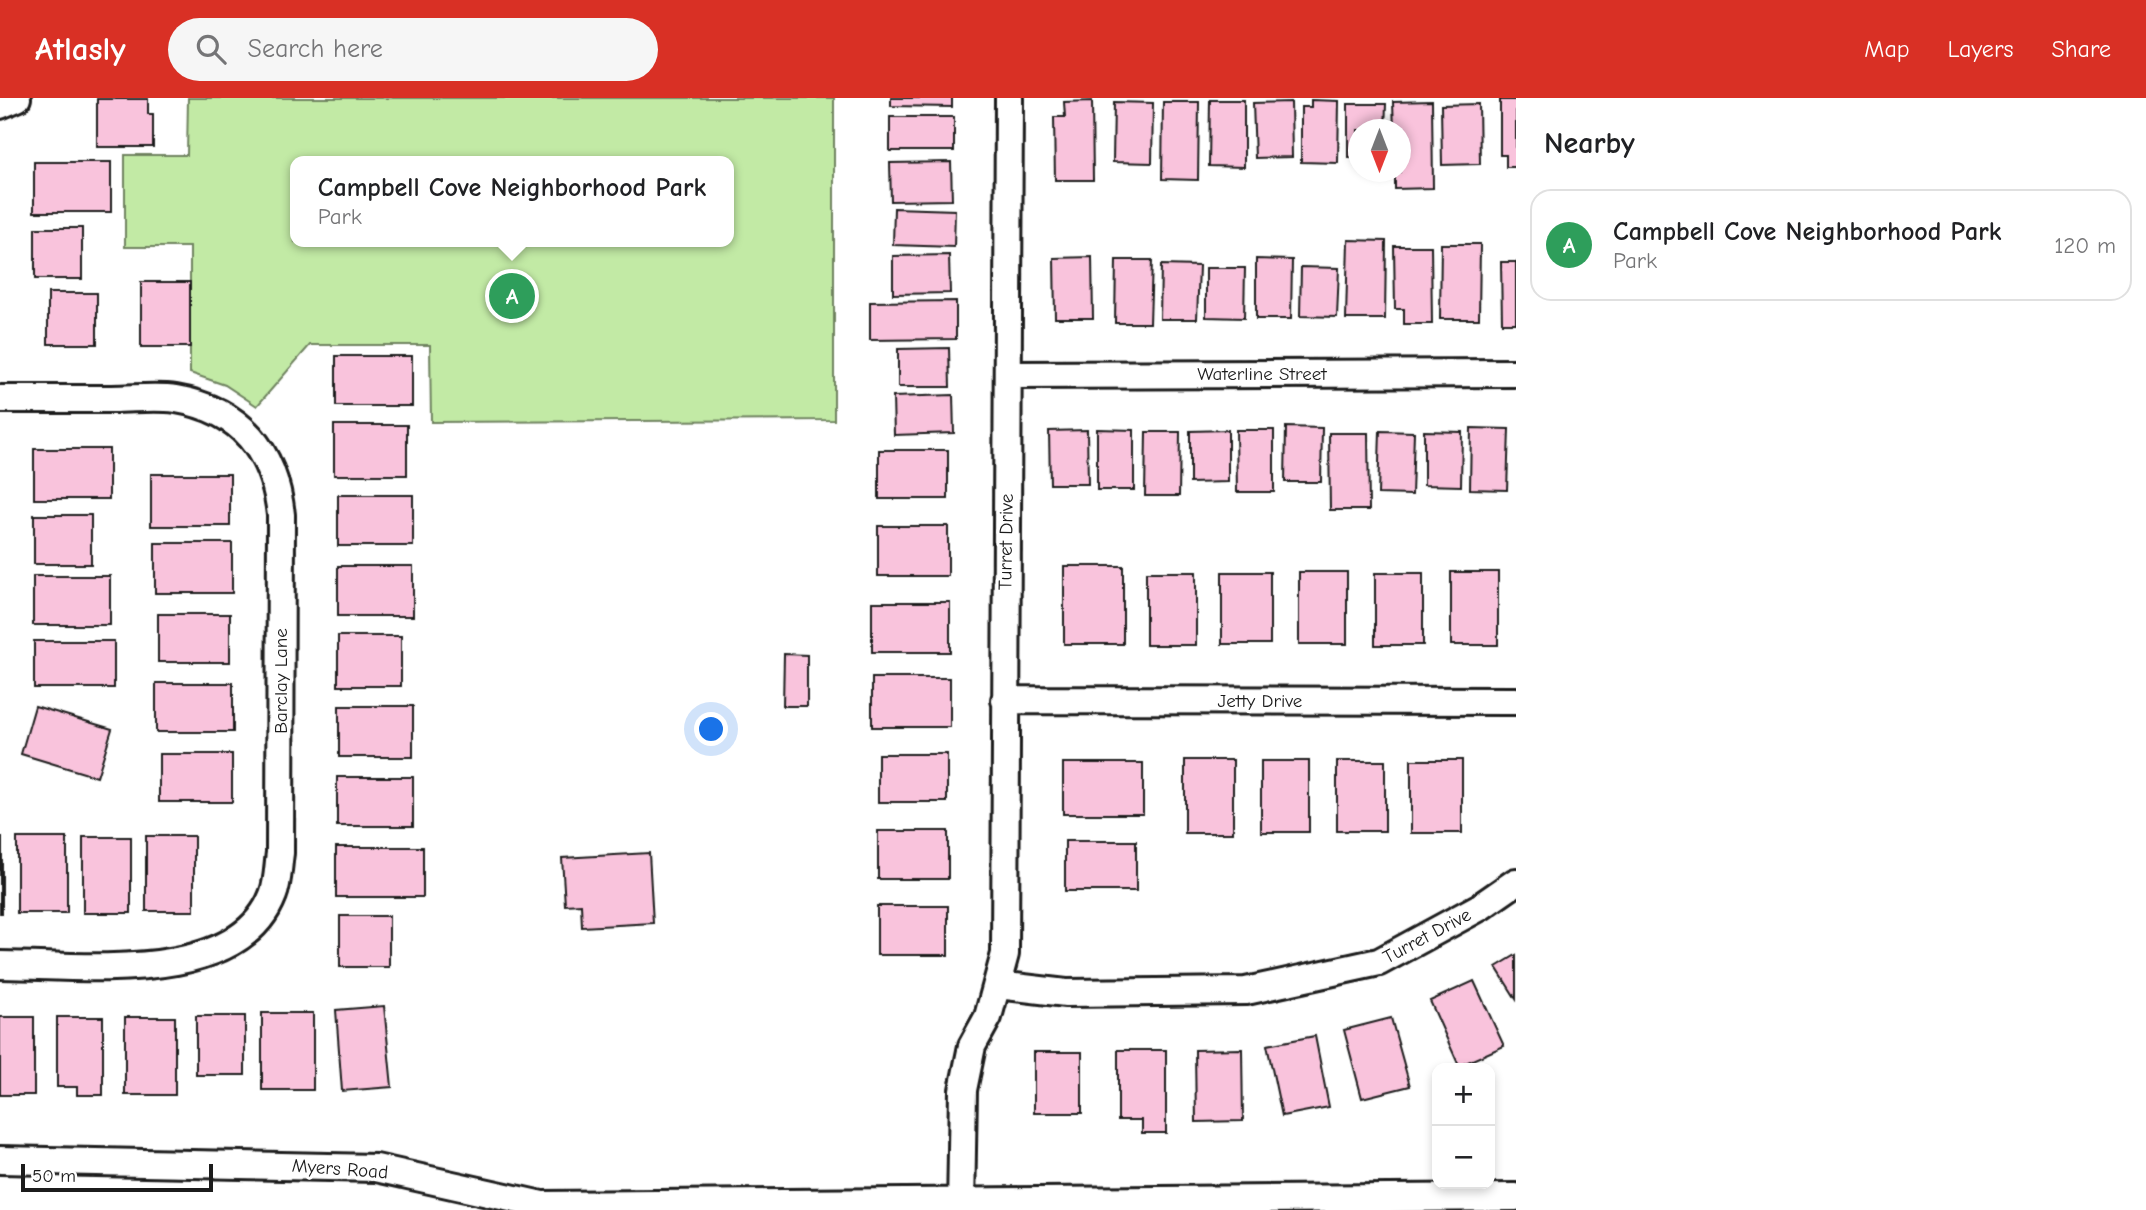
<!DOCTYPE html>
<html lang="en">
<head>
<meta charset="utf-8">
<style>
	:root { --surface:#fff; --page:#f6f6f6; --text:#202124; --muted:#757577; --line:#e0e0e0; --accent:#d93025 }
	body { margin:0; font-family:"Comic Neue",sans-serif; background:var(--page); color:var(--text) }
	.controls { position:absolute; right:21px; bottom:21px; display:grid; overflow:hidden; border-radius:14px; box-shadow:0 4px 10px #0003 }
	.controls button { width:63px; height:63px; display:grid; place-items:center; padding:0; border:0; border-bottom:2px solid var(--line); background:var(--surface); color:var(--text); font:35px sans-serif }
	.compass { position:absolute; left:1348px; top:21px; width:63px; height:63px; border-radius:50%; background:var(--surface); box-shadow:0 4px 10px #0003; rotate:180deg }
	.scale { position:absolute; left:21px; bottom:18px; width:192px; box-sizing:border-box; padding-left:7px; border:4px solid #1c1c1c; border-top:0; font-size:19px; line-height:24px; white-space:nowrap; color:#1c1c1c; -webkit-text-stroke:5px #fff; paint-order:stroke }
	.you { position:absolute; left:712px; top:632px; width:24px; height:24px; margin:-18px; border:5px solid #fff; border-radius:50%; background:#1a73e8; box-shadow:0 0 0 10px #1a73e833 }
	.badge { display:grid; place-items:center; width:46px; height:46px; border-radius:50%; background:var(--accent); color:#fff; font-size:23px; font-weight:700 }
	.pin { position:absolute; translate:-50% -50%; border:4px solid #fff; box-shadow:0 2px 7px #0006 }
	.popup { position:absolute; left:290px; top:58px; width:444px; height:91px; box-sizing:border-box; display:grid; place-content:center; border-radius:14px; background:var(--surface); filter:drop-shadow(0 2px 5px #0005); font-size:23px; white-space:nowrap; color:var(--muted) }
	.popup b { font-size:26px; color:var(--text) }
	.popup::after { content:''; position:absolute; left:50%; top:100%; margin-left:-14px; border:14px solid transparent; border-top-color:var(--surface) }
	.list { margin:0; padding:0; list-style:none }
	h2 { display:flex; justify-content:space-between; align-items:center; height:91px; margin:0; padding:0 28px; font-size:30px }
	h2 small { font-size:23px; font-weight:400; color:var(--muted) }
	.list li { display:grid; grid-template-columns:46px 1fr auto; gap:21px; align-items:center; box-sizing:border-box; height:112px; margin:0 14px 14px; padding:0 14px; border:2px solid var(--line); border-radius:21px }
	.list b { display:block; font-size:26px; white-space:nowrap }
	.list p { margin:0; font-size:23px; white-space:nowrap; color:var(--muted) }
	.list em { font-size:23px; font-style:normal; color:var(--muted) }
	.icon { flex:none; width:38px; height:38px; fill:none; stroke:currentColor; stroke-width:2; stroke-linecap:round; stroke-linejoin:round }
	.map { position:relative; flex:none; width:1516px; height:1112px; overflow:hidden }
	header { display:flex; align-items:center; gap:42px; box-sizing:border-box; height:98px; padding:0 35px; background:var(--accent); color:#fff }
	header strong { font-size:33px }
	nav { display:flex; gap:38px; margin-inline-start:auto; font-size:24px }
	.search { width:490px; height:63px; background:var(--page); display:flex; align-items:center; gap:18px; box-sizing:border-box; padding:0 24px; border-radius:38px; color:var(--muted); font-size:26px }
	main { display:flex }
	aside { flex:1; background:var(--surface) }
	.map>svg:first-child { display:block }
	.green { fill:#c2eaa5; stroke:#6f8360; stroke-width:2; fill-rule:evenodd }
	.building { fill:#f9c3dc; stroke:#1c1c1c; stroke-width:2 }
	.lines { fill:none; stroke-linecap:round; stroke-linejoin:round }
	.minor-casing { stroke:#1c1c1c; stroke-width:32 }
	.minor { stroke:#fff; stroke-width:26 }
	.labels { text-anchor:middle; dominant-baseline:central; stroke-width:6; stroke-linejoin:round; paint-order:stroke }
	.street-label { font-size:19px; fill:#1c1c1c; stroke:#fff }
</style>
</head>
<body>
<header>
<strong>Atlasly</strong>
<div class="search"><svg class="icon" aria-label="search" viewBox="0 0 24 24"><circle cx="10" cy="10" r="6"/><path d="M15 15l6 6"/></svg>Search here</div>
<nav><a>Map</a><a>Layers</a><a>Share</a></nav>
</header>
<main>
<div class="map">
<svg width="1516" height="1112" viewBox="0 0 1516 1112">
	<rect width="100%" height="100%" fill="#fff"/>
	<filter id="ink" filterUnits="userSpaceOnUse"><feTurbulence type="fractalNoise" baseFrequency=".0143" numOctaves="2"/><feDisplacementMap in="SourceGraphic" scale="14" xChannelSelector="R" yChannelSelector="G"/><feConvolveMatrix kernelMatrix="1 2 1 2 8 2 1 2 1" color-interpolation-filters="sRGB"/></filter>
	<g filter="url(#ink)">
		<!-- green -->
		<path class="green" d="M188,0H834V322L431,324L430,247H310L257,308L225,287L190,275V149H125V57H187ZM295,63H729V144H295Z"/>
		<!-- building -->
		<path class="building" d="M891,0H952V9L891,8Z
			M97,1H148V16H153V49H97Z
			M1210,2H1244V69L1209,68Z
			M1311,2L1339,3L1338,65L1301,64V9H1311Z
			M1500,2H1516V69H1506V57H1500Z
			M1092,3L1093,82H1055L1054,19H1065L1064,4Z
			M1432,3L1433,90L1395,91V74H1400V32H1394L1393,4Z
			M1114,4L1153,5L1152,65L1113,64Z
			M1163,4H1199L1198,82L1162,81Z
			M1291,4L1292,59L1255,60L1253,5Z
			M1348,6H1386L1385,32H1358V59H1348Z
			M1479,6L1480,66L1442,67L1441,7Z
			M890,19H954V53H890Z
			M34,64H111V114H34Z
			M951,64L952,102L891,103L890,65Z
			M894,110L955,112L954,149L893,147Z
			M35,130H82V181H35Z
			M1348,142L1386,143L1385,221H1346Z
			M1441,146H1480L1479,221H1440Z
			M1394,148H1431L1432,226H1404V211H1395Z
			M949,157L950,195L893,196V158Z
			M1092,159L1093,220H1055L1054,160Z
			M1256,161L1292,162L1291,221H1256Z
			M1116,162H1152L1150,225H1115Z
			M1501,164H1516V225H1502Z
			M1161,167L1199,168L1197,221H1160Z
			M1301,169L1339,170L1337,219L1300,218Z
			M1206,170H1245L1244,220L1206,219Z
			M141,184H190V249H141Z
			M48,195H97V246H48Z
			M956,203V241L870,242V204Z
			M949,250L950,289H898V251Z
			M336,258H412V308H336Z
			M953,297L954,335L894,337L893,299Z
			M334,327H407V377H334Z
			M1286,329L1322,330L1321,384H1285Z
			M1471,330L1509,331L1507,392L1470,391Z
			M1097,331L1134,332V392H1097Z
			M1087,332L1088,386H1050L1049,333Z
			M1228,332V384L1190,385V333Z
			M1236,332H1274V394H1237Z
			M1380,333L1414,334L1412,397L1378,396Z
			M1424,333L1462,334L1461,388L1424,387Z
			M1146,334H1180L1179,398H1145Z
			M1329,335H1368L1369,412H1330Z
			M34,351H109V401H34Z
			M879,352H948V401H879Z
			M151,376H230V428H151Z
			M338,397H413V448H338Z
			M34,417H91V466H34Z
			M878,428H948V478H878Z
			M155,445H232V495H155Z
			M338,468H413V518H338Z
			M1064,468H1123V546H1064Z
			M1146,474H1196V547H1146Z
			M1222,474H1270V546H1222Z
			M1299,474H1347V546H1299Z
			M1451,474H1498V547H1451Z
			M1375,475H1423V547H1375Z
			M33,478H110V527H33Z
			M872,504H950V554H872Z
			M158,516H230V564H158Z
			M338,538H401V588H338Z
			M34,543H114V590H34Z
			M784,556L807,557V608H783Z
			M872,580H950V629H872Z
			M156,585H233V634H156Z
			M35,608L112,631L97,679L21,656Z
			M339,608H413V659H339Z
			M159,656H232V704H159Z
			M878,656H947V704H878Z
			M1185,662H1233V735H1185Z
			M1411,662H1462V735H1411Z
			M1261,663H1309V734H1261Z
			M1337,663H1385V733H1337Z
			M1063,665H1143V716H1063Z
			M337,679H413V728H337Z
			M878,733H948V781H878Z
			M146,738H194V813H146Z
			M0,739H2V815H0Z
			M83,739H131V815H83Z
			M17,740H67V815H17Z
			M1065,743H1136V793H1065Z
			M336,749H423V799H336Z
			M649,755L653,825L582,829L581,806L565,807L562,760Z
			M877,808H948V857H877Z
			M340,818H389V869H340Z
			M1516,857V901L1496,869Z
			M1474,883L1504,948L1459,968L1430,903Z
			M384,908L392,989L342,993L336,912Z
			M262,915H313V992H262Z
			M196,918H245V977H196Z
			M0,919H34V997H0Z
			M57,919H103V997H77V989H57Z
			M125,919H175V997H125Z
			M1391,920L1410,988L1362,1000L1344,932Z
			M1315,938L1329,1009L1282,1018L1267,947Z
			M1242,951L1243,1023L1196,1024L1195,952Z
			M1118,952H1166V1035H1142V1022H1118Z
			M1034,954H1082V1015H1034Z"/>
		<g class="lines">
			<defs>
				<path id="minor" d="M0,7L17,0
					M1009,277L1516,275
					M0,301C37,301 75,301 112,301C133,301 156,298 176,301C241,312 274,353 281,417L280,755C278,768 278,785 273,797C238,889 78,867 0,867
					M1005,602L1516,603
					M998,887L1066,895L1246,893L1379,864L1480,809L1516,784
					M0,1062L376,1070L542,1107L1516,1099
					M961,1112L963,992L972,948L988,919L1005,856L1009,0"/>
			</defs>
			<!-- minor casing -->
			<use href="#minor" class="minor-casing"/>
			<!-- minor -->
			<use href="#minor" class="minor"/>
		</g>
	</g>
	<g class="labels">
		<!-- street labels -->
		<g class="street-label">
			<text x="1262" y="276">Waterline Street</text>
			<text transform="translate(1006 444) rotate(-89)">Turret Drive</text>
			<text transform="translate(281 583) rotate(-90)">Barclay Lane</text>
			<text x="1260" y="603">Jetty Drive</text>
			<text transform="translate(1427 838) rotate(-28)">Turret Drive</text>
			<text transform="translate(340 1071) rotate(4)">Myers Road</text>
		</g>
	</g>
</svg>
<div class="controls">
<button>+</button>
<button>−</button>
</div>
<svg class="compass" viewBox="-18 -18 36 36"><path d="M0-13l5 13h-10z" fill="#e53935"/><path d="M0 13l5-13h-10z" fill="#757577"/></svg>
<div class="scale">50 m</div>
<div class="you"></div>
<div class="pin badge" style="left:512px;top:198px;background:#2e9e5b">A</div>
<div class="popup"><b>Campbell Cove Neighborhood Park</b>Park</div>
</div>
<aside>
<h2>Nearby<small></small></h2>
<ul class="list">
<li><span class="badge" style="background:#2e9e5b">A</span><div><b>Campbell Cove Neighborhood Park</b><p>Park</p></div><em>120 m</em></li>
</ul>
</aside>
</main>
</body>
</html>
